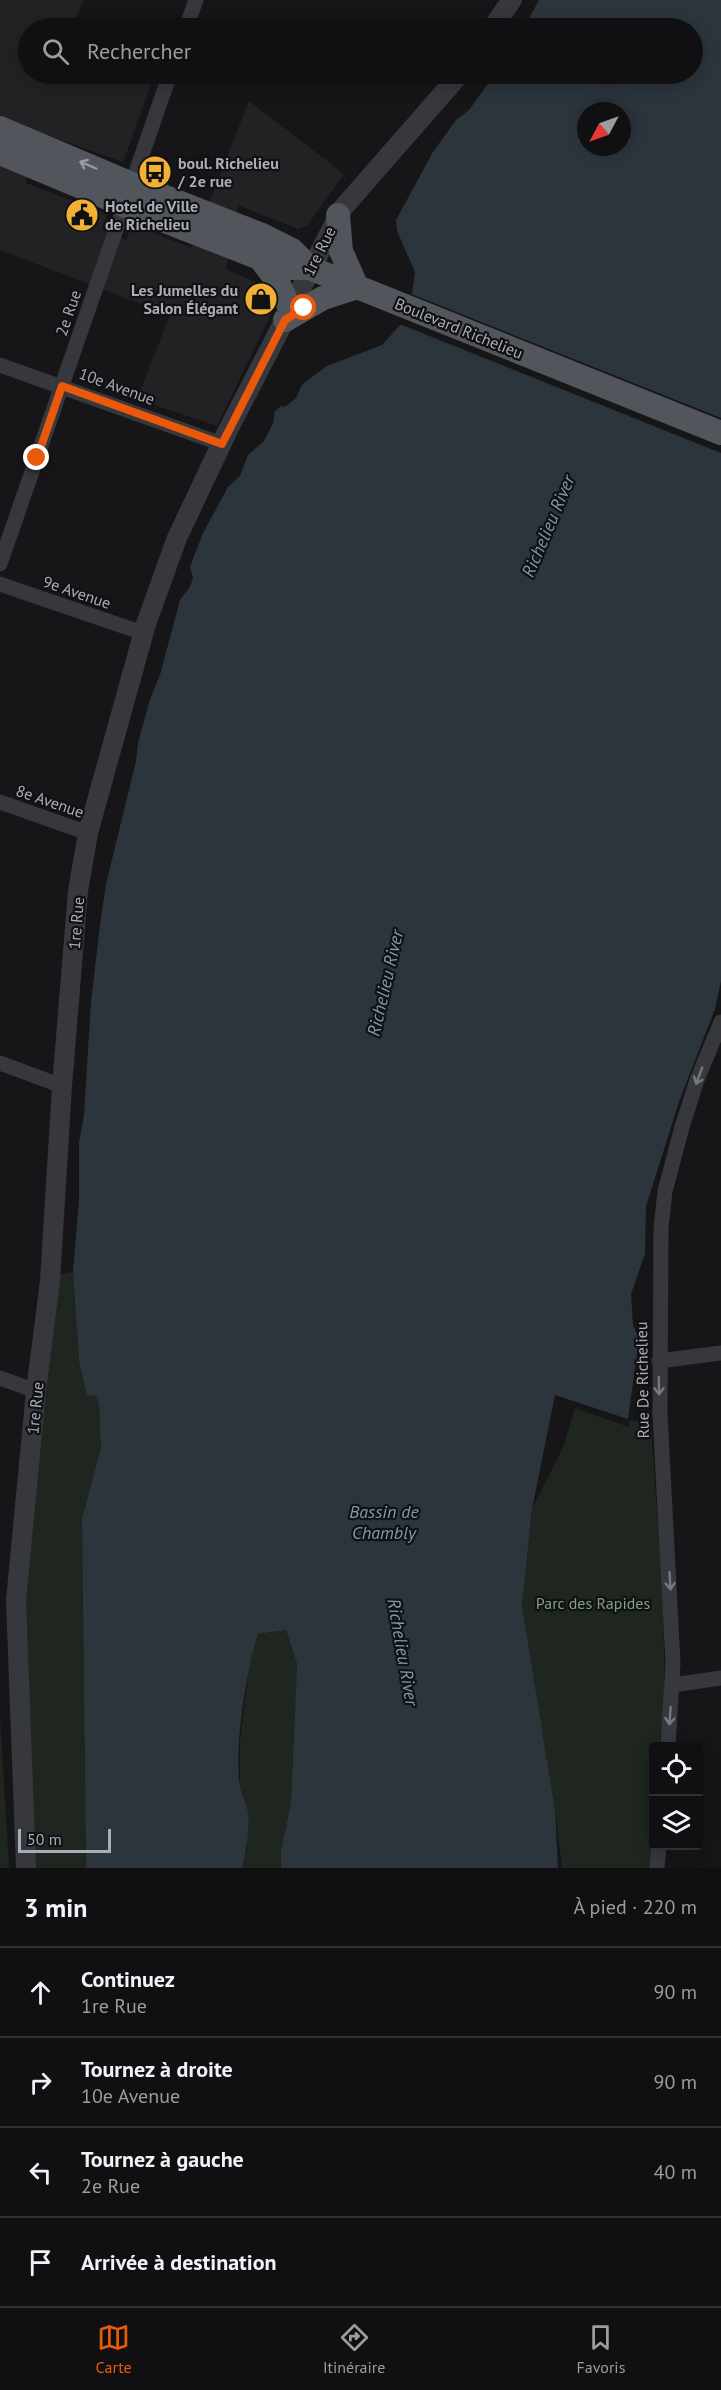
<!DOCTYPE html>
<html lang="fr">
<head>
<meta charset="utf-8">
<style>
	:root { --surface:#101012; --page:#19191b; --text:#f1f3f6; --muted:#9c9d9f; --line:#303032; --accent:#ea580c }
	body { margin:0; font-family:"PT Sans",sans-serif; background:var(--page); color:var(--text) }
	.controls { position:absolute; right:18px; bottom:18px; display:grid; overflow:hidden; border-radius:6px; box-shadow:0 3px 15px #0003 }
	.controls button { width:54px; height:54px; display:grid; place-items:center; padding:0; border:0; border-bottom:2px solid var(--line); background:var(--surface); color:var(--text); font:30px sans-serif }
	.compass { position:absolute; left:577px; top:102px; width:54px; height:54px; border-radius:50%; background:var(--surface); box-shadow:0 3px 15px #0003; rotate:229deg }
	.scale { position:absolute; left:18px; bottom:15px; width:93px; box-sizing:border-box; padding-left:6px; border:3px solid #a8adb8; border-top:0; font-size:16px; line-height:21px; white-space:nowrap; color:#a8adb8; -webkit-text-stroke:4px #111113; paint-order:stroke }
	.stop { position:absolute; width:18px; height:18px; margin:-14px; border:4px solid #ea580c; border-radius:50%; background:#fff }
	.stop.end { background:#ea580c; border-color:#fff; box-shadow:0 2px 6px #0008 }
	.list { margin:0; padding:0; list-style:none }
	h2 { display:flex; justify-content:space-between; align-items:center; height:78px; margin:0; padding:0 24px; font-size:26px }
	h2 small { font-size:20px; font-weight:400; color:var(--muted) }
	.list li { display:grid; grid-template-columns:39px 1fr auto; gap:18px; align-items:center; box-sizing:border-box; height:90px; padding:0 24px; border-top:2px solid var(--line) }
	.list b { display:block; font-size:22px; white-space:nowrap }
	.list p { margin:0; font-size:20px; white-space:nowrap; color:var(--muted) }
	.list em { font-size:20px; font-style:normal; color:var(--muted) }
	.icon { flex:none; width:33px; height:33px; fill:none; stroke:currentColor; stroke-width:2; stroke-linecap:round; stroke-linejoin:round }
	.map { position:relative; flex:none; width:721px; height:1868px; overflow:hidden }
	.search { position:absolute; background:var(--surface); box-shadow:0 3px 15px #0003; left:18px; right:18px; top:18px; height:66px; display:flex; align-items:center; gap:15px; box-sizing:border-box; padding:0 21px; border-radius:33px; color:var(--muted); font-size:22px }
	.sheet { height:438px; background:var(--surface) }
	nav { display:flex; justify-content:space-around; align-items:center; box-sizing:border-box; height:84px; border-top:2px solid var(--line); background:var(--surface); font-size:16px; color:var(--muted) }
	nav a { display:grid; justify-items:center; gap:3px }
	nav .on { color:var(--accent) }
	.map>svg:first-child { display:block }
	.built { fill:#222225 }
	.green { fill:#1e261f }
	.water { fill:#2c353c; fill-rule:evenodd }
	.pier { fill:#161618 }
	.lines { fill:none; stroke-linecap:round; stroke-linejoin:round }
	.minor { stroke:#37383d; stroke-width:15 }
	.tertiary { stroke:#37383d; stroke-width:20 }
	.primary { stroke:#53555c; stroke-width:24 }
	.oneway { stroke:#979ba6 }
	.oneway2 { stroke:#757881 }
	.route { stroke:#ea580c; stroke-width:8 }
	.labels { text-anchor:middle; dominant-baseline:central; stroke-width:4.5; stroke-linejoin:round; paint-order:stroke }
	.poi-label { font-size:16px; font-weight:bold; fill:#a8adb8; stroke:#111113; text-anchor:start }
	.street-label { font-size:16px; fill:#a8adb8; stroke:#111113 }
	.park-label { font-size:16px; fill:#7fa381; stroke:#111113 }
	.water-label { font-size:18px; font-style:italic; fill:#7f9bb3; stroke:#111113 }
</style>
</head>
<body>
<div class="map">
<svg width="721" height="1868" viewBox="0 0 721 1868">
	<rect width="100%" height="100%" fill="#161618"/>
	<!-- built -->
	<path class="built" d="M0,0H84L74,22L90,28H28V74H155L123,162L38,132L26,183L107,214L102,229L126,240L132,224L191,248L249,101L344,174L307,226L298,229L238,205L226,269L255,282L268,291L272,300L271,314L217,426L137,399L170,315L0,250Z"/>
	<!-- green -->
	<path class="green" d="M73,1272L79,1361L87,1396L95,1394L99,1403L101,1448L82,1518L86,1868H26L16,1600L58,1275Z
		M575,1408L629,1427L630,1420L647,1422L651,1426C658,1535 669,1637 662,1746H654V1842L651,1868H562L555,1810L522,1605L532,1509L564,1445Z
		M286,1630L297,1664L291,1803L281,1850L283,1868H242L247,1847L240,1786V1741L250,1659L258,1634Z
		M0,1716L9,1868H0Z"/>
	<!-- water -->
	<path class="water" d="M539,0H721V981L715,1009L680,1099L646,1206L645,1254L631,1294L633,1325L639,1339L628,1419L555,1395L532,1509L522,1605L555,1810L558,1868H281V1850L291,1803L297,1664L286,1630L258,1634C246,1671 234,1748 240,1786C241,1793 245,1801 247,1808C251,1827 246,1850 242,1868H86L82,1518L101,1448L99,1403L95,1395L87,1396L79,1361L73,1272L79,1199V1143L84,1115L91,1002L101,917L106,884L136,761L138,743L150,699L160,675L180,600L190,587L193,578L190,567L203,533L228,487L240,476L248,455L264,441L273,423L275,411L281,406L285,407L296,398L302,385L312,377L327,366L382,345L400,325L412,293L415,272L397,231L396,220L433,152L456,120L469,110L495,74H692V28H524ZM586,111H622V147H586Z"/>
	<!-- pier -->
	<path class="pier" d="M409,293L721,418V453L397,323Z"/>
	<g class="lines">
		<!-- minor -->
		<path class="minor" d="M186,28L196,0
			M0,365L222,444
			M0,564L170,74
			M0,584L143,633
			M0,802L88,833
			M0,1063L62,1086
			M659,1361L721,1353
			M0,1378L36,1391
			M673,1685L721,1678
			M668,1746L673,1663L660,1414L661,1228L665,1191L682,1127L697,1080L721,1022
			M657,1868L659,1846"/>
		<!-- tertiary -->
		<path class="tertiary" d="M492,28L512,0
			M26,1868L16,1600L36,1391L50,1281L62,1086L78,891L88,833L146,624L177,538L228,430L342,209L460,74"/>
		<!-- primary -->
		<path class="primary" d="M0,128L132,184L262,235L292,250L310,268L721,433
			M0,153L124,205L285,268H310
			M338,215L341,251L357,287
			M259,257L278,282L290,309
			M285,320L323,298L357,287"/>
	</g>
	<!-- one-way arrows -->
	<defs><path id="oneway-shaft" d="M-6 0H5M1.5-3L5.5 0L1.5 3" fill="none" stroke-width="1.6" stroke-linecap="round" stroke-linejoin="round" transform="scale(1.5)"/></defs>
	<use class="oneway" href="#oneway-shaft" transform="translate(88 165) rotate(-157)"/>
	<g class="oneway2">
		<use href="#oneway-shaft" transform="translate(699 1076) rotate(111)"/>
		<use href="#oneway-shaft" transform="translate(659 1386) rotate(89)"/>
		<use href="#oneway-shaft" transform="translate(670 1581) rotate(87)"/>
		<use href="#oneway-shaft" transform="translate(670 1716) rotate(94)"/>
	</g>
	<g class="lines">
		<!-- route -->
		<path class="route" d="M37,458L62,386L222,444L285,320L304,308"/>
	</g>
	<!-- icons -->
	<defs>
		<symbol id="bus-disc" viewBox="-11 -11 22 22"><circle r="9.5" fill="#f2b134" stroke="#111113"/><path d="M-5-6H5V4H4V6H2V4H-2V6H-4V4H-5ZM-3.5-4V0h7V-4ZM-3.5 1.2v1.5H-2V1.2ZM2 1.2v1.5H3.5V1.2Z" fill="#111"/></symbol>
		<symbol id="civic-disc" viewBox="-11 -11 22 22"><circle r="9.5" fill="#f2b134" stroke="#111113"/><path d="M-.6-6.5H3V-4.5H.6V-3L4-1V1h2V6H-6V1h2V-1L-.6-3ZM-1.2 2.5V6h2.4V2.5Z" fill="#111"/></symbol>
		<symbol id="shop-disc" viewBox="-11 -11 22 22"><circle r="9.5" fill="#f2b134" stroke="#111113"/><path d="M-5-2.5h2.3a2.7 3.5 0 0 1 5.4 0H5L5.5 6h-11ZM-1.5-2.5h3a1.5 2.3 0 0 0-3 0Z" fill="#111"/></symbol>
	</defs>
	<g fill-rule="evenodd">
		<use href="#bus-disc" x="136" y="153" width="38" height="38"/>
		<use href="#civic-disc" x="63" y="196" width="38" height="38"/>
		<use href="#shop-disc" x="242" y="280" width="38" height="38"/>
	</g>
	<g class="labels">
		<!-- poi labels -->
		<g class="poi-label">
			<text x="178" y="163">boul. Richelieu<tspan x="178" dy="18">/ 2e rue</tspan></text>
			<text x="105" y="206">Hotel de Ville<tspan x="105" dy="18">de Richelieu</tspan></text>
			<text x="238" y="290" text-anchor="end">Les Jumelles du<tspan x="238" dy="18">Salon Élégant</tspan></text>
		</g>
		<!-- street labels -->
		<g class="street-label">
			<text transform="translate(319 251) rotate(-63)">1re Rue</text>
			<text transform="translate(68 313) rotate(-71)">2e Rue</text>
			<text transform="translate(459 328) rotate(22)">Boulevard Richelieu</text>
			<text transform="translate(117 386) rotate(20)">10e Avenue</text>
			<text transform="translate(77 592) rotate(19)">9e Avenue</text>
			<text transform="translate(50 801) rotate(19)">8e Avenue</text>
			<text transform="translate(76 923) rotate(-85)">1re Rue</text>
			<text transform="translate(642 1380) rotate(-91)">Rue De Richelieu</text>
			<text transform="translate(35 1408) rotate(-84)">1re Rue</text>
		</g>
		<!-- park labels -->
		<g class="park-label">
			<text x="593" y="1603">Parc des Rapides</text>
		</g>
		<!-- water labels -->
		<g class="water-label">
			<text transform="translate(548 526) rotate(-67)">Richelieu River</text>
			<text transform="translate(385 983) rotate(-77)">Richelieu River</text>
			<text x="384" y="1511">Bassin de<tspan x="384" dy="21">Chambly</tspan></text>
			<text transform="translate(403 1652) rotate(80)">Richelieu River</text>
		</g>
	</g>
</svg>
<div class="controls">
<button><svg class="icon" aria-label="locate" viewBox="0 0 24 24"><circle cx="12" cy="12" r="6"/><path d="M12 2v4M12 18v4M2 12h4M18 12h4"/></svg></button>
<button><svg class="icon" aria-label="layers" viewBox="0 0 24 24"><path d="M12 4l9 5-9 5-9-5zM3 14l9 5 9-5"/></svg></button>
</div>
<svg class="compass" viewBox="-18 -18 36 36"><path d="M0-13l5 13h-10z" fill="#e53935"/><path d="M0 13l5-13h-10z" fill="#9c9d9f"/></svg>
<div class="scale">50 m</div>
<div class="stop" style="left:304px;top:308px"></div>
<div class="stop end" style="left:37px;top:458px"></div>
<div class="search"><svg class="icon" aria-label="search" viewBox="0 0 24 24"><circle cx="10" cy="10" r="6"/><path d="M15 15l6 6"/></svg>Rechercher</div>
</div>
<section class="sheet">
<h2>3 min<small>À pied · 220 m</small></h2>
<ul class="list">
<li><svg class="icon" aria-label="ahead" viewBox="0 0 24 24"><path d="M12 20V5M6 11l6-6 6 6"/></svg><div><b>Continuez</b><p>1re Rue</p></div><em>90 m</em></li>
<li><svg class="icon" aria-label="right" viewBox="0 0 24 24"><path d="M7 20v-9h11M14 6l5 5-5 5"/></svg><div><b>Tournez à droite</b><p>10e Avenue</p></div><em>90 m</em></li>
<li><svg class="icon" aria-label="left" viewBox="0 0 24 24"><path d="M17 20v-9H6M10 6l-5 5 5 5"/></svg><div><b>Tournez à gauche</b><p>2e Rue</p></div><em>40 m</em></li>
<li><svg class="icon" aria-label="arrive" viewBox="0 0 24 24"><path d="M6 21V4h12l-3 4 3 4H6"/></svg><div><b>Arrivée à destination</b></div></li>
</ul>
</section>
<nav>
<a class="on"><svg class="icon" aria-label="map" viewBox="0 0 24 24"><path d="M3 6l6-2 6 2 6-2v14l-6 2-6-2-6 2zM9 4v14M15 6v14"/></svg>Carte</a>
<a><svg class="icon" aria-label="directions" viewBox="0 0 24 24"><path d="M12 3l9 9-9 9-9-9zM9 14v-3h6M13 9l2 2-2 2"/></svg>Itinéraire</a>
<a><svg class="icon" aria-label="saved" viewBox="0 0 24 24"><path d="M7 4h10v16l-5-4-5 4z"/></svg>Favoris</a>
</nav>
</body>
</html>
